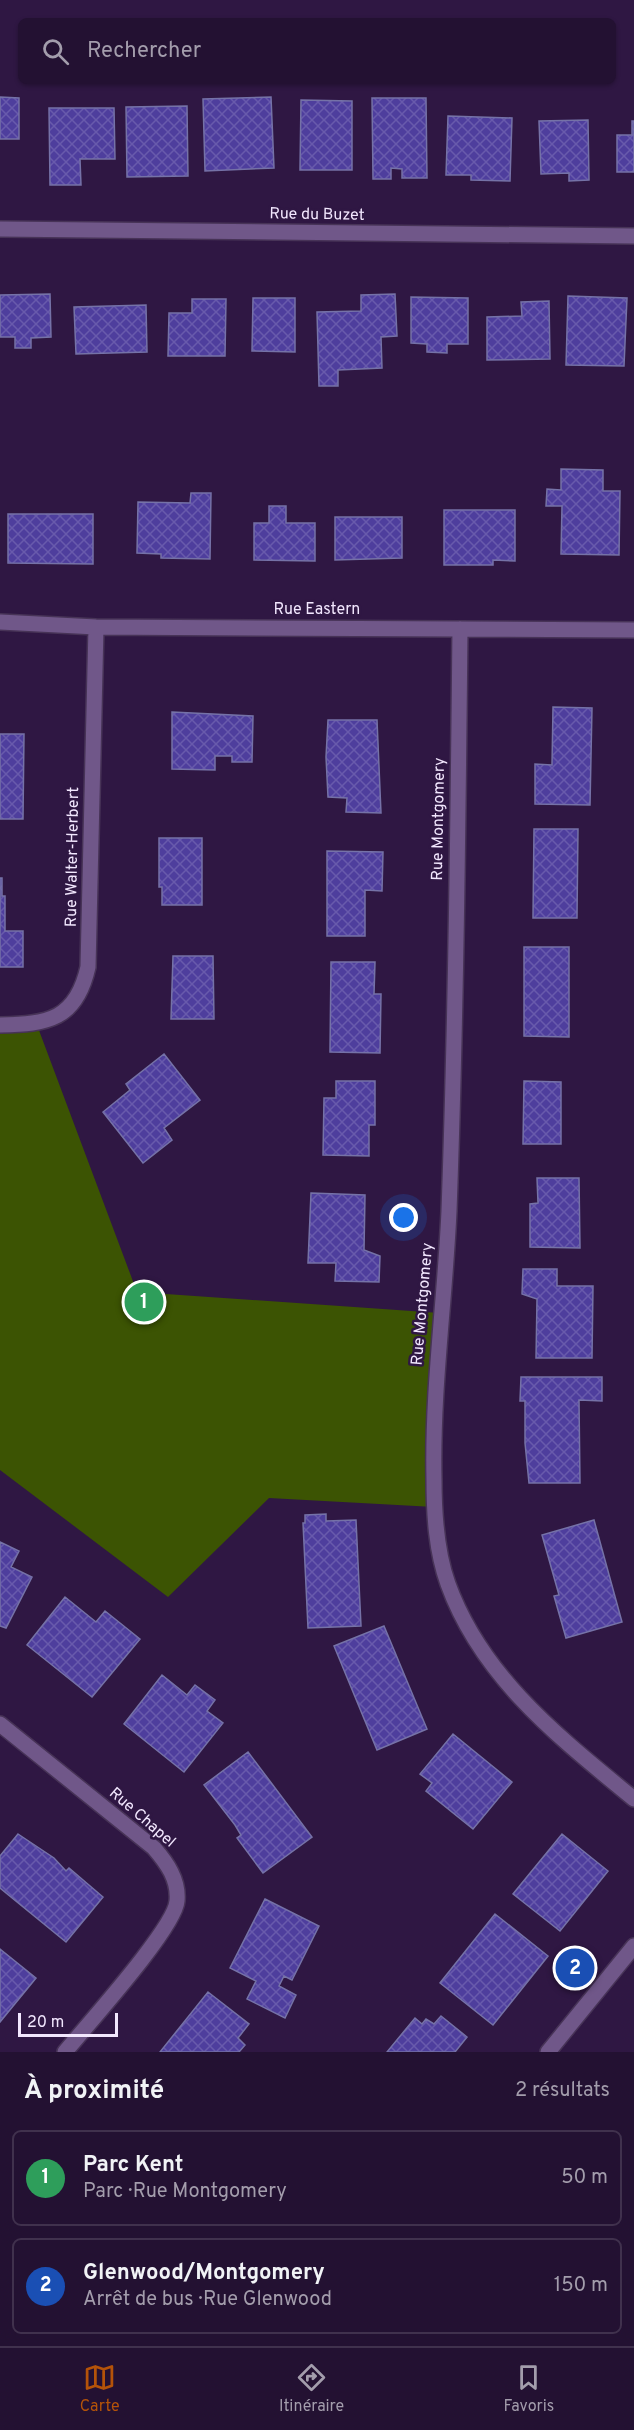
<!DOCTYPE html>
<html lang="fr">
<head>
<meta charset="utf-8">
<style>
	:root { --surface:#231132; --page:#2b1a3a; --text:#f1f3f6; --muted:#a39dac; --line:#40314d; --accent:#b45309 }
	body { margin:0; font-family:Overpass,sans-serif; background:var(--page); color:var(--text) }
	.scale { position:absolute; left:18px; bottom:15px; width:100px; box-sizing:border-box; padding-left:6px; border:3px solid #f2e7fe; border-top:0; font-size:16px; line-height:21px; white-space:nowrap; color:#f2e7fe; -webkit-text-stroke:4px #2f1743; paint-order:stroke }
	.you { position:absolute; left:404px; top:1218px; width:21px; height:21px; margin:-15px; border:4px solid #fff; border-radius:50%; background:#1a73e8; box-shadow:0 0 0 9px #1a73e833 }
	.badge { display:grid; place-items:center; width:39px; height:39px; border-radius:50%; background:var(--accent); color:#fff; font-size:20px; font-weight:700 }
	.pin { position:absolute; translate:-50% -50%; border:3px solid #fff; box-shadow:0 2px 6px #0006 }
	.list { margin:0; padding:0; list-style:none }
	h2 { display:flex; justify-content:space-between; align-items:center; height:78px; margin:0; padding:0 24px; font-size:26px }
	h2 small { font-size:20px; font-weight:400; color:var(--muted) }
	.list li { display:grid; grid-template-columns:39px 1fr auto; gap:18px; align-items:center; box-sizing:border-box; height:96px; margin:0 12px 12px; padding:0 12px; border:2px solid var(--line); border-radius:9px }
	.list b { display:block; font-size:22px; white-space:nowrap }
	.list p { margin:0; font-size:20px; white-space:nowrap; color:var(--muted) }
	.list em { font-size:20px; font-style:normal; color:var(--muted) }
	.icon { flex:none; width:33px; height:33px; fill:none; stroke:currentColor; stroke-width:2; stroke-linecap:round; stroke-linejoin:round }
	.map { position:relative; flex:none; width:634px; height:2052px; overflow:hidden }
	.search { position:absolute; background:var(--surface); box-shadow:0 2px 4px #0004; left:18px; right:18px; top:18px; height:66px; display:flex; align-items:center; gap:15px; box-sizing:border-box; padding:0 21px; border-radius:9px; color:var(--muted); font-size:22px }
	.sheet { height:294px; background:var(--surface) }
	nav { display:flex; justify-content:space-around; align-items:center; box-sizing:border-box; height:84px; border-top:2px solid var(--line); background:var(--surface); font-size:16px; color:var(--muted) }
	nav a { display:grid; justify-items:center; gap:3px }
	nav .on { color:var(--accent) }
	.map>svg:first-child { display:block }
	.green { fill:#3c5403 }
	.building { fill:url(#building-cross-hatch); stroke:#7572a7; stroke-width:1.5 }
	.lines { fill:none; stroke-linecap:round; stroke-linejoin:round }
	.minor-casing { stroke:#473357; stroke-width:18 }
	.minor { stroke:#705789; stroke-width:15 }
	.labels { text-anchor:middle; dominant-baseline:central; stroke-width:5; stroke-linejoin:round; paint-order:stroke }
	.street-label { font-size:16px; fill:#f2e7fe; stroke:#2f1743 }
</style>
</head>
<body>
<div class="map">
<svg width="634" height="2052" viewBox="0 0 634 2052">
	<defs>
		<pattern id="building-cross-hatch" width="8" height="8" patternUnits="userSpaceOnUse" patternTransform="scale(1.5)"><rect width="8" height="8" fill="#4e3e9d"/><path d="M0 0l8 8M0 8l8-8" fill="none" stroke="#685aac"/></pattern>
	</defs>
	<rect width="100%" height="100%" fill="#2f1743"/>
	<!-- green -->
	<path class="green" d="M0,1025H37L137,1292L440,1313L434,1507L269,1498L168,1597L0,1470Z"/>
	<!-- building -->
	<path class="building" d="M0,97L19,98V139H0Z
		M271,97L274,168L205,171L203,99Z
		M372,98H426L427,178H402V169L391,168V179H373Z
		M301,100L352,101V170H300Z
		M187,106L188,176L127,177L126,107Z
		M49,108H114L115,159H80L81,185H50Z
		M448,116L512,118L510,181L471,180V175H446Z
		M588,120L589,180L569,181V173L541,174L539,121Z
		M632,121H634V172H617V135H632Z
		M50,294L51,337L31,338V348H15V337H0V295Z
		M395,294L397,336L381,337L382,368L338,370V386H319L317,312L361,311V295Z
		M568,296L627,298L624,366L566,365Z
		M411,297L468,298V344H447V353L427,352V344L411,343Z
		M253,298H295V352L252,351Z
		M192,299H226L225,356H168L169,313H192Z
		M549,301L550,359L487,360V317L522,316L521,302Z
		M146,305L147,352L76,354L74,307Z
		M561,469L603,470V491H620L619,555L561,554L562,506H546L547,489L561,490Z
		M191,493H211L210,559L161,558V554L137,553L138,502L190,503Z
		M269,506H286V523H315V561L254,560V523H269Z
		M444,510H515V561L493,560V565H444Z
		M8,514H93V564L8,563Z
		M335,517H402V558L335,560Z
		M553,707L592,708L590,805L535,804V764L552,765Z
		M172,712L253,716L252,762H232V756H215V770L172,769Z
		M328,720H377L381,813L346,812L347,798L328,797L326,757Z
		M0,734H24L23,819H0Z
		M534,829H578L577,918H533Z
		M159,838H202V905H162V887H159Z
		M327,851L383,852L382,891L365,890V936H327Z
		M0,878H2V896H5V931H23V967H0Z
		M524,947H569V1037L524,1036Z
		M173,956H213L214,1019H171Z
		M331,962H375L374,994H381L380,1053L330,1052Z
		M164,1054L200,1100L164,1128L172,1140L143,1163L103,1112L130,1090L126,1084Z
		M336,1081H375V1125H369V1156L323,1155L324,1098H336Z
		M524,1081L561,1082V1144H523Z
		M537,1178H579L580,1248L530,1247V1204L538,1203Z
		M311,1193L365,1195L364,1250L380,1256L379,1282L335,1281L336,1263H308Z
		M523,1269H557V1286H593L592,1358H536L537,1299L522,1294Z
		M521,1377H602V1401L579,1400L580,1483H529L525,1443V1401H520Z
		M326,1514V1521L356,1520L361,1626L308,1628L303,1523H305V1515Z
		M594,1520L622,1622L566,1638L554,1596L559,1595L542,1535Z
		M0,1542L19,1551L11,1567L32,1577L6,1628L0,1626Z
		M65,1597L96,1622L105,1611L140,1639L92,1697L27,1645Z
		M384,1626L427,1729L377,1750L334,1646Z
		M162,1675L187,1695L195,1685L215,1700L207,1711L223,1723L184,1772L124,1724Z
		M453,1734L512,1782L473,1829L426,1791L432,1783L420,1774Z
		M248,1752L312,1837L263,1873L237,1838L241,1835L235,1825L204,1785Z
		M18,1834L54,1858L66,1871L69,1868L103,1897L66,1942L0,1888V1856Z
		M562,1834L608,1871L560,1931L513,1894Z
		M265,1899L319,1926L292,1980L284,1976L279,1986L296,1995L285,2018L247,1999L256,1981L230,1968Z
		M495,1914L548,1956L493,2025L440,1983Z
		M0,1949L36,1978L0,2022Z
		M208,1992L249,2024L238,2038L245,2045L239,2052H160Z
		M441,2016L467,2037L455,2052H387L415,2018L422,2024L426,2019L434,2024Z"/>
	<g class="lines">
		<defs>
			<path id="minor" d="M0,229L634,236
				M0,622L96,627L634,630
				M460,629C458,823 456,1017 449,1211C445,1301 432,1389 434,1479C434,1514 436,1551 448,1584C482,1678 560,1738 634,1799
				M0,1025C48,1024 76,1020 88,967L96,627
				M0,1724L154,1848C167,1863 179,1880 177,1901C175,1928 86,2026 65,2052
				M548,2052L634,1946"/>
		</defs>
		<!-- minor casing -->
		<use href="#minor" class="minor-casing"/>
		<!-- minor -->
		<use href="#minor" class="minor"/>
	</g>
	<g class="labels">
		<!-- street labels -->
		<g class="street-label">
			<text transform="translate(317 215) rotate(1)">Rue du Buzet</text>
			<text x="317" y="610">Rue Eastern</text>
			<text transform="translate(439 819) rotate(-89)">Rue Montgomery</text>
			<text transform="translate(73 857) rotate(-89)">Rue Walter-Herbert</text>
			<text transform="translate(423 1304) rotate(-85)">Rue Montgomery</text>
			<text transform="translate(142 1818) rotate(41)">Rue Chapel</text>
		</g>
	</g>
</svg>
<div class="scale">20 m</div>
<div class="you"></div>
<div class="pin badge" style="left:144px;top:1302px;background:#2e9e5b">1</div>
<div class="pin badge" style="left:575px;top:1968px;background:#1a4fb4">2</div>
<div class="search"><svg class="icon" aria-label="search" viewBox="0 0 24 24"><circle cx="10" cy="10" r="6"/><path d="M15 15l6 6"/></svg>Rechercher</div>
</div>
<section class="sheet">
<h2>À proximité<small>2 résultats</small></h2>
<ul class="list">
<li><span class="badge" style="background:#2e9e5b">1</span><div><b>Parc Kent</b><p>Parc · Rue Montgomery</p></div><em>50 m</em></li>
<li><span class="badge" style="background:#1a4fb4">2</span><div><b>Glenwood/Montgomery</b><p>Arrêt de bus · Rue Glenwood</p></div><em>150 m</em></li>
</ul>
</section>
<nav>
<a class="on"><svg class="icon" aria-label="map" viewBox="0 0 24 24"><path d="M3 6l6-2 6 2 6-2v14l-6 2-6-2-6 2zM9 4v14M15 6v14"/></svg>Carte</a>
<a><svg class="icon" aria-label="directions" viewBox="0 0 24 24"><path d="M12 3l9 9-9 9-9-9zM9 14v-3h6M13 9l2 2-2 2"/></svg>Itinéraire</a>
<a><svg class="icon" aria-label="saved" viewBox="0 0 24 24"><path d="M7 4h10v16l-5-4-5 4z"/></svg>Favoris</a>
</nav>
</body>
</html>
